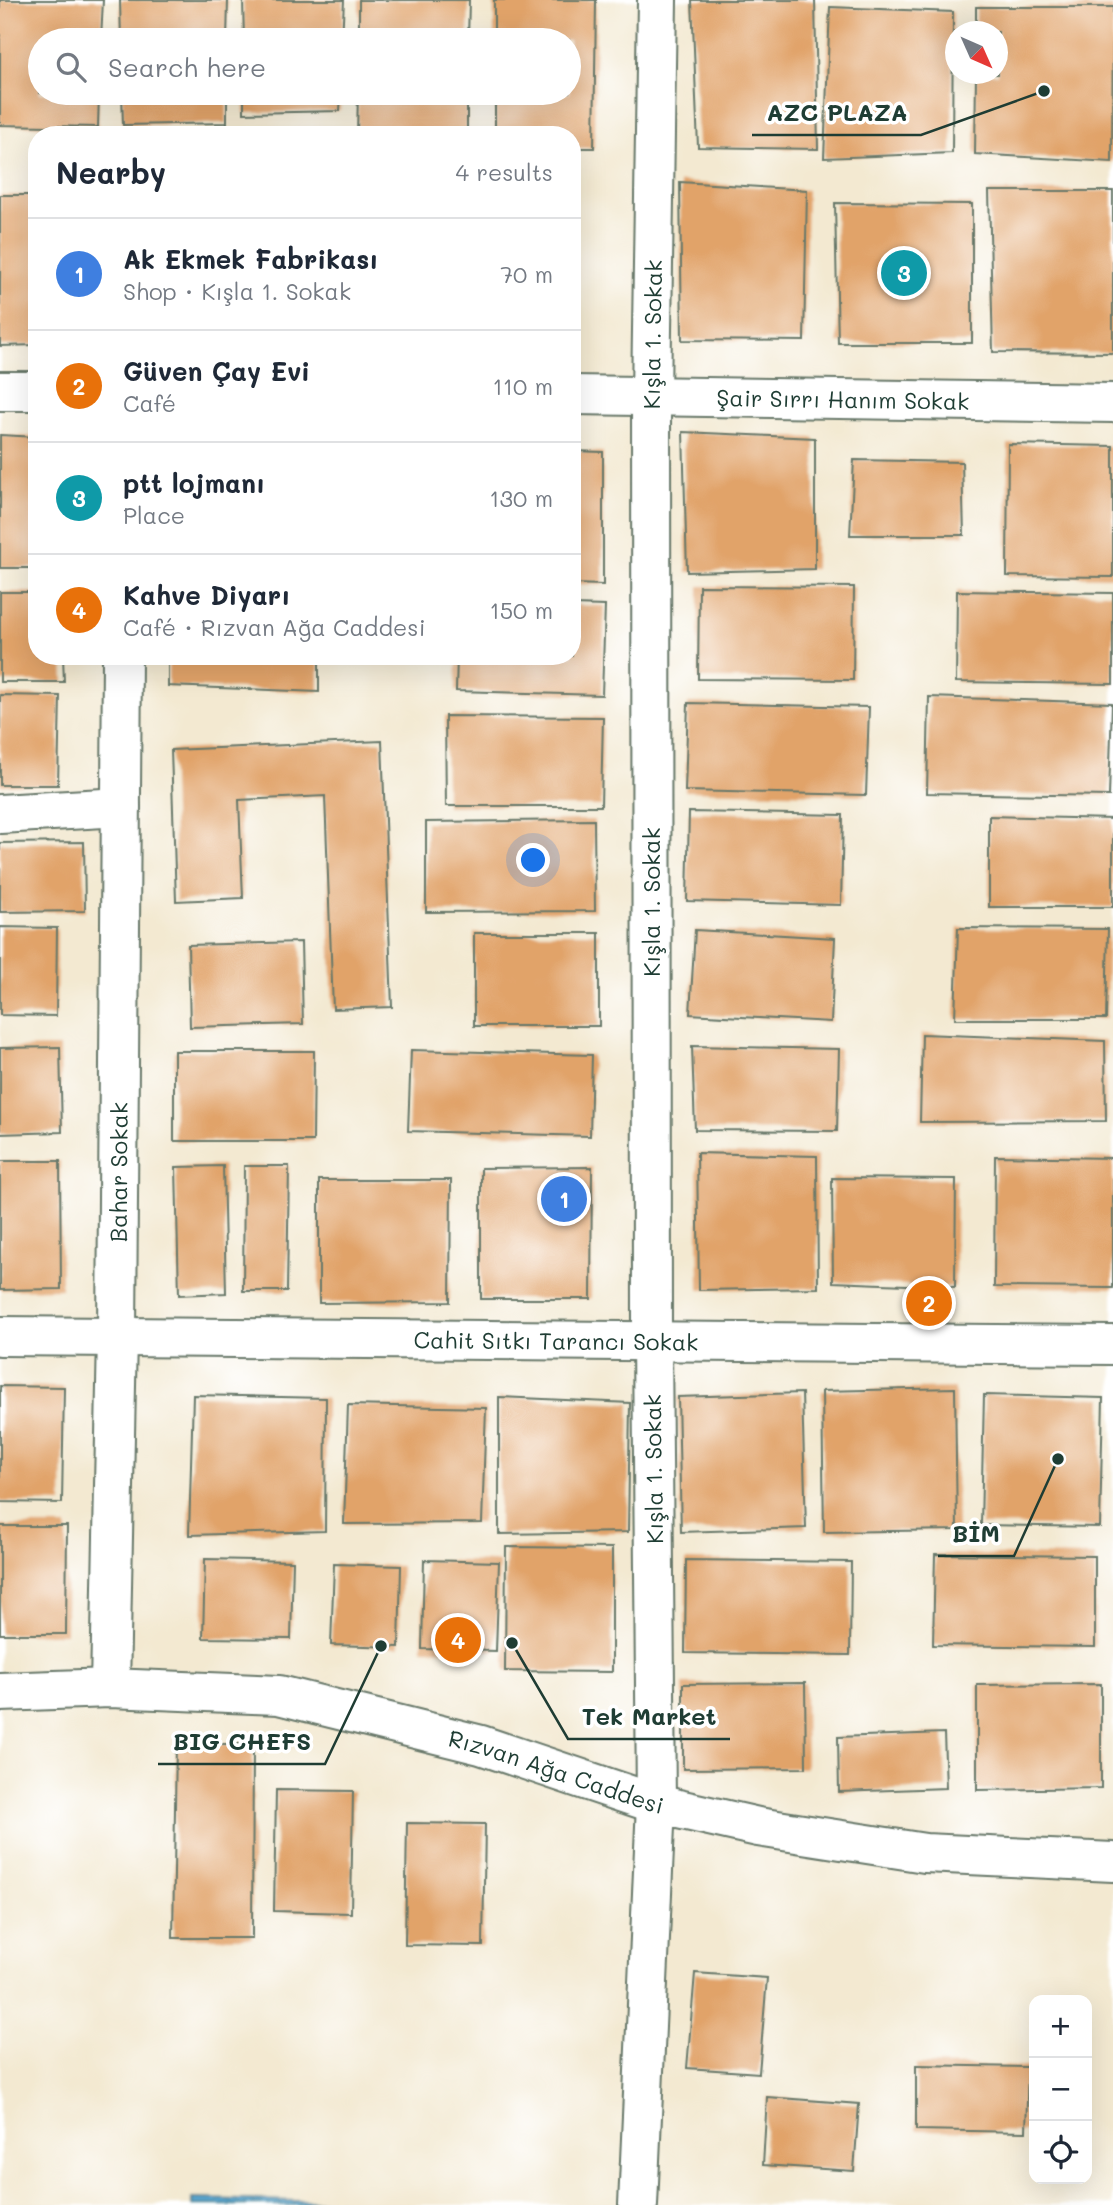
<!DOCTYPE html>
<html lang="en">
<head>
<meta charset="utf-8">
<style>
	:root { --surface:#fff; --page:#f6f6f7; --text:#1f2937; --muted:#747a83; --line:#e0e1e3; --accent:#b45309 }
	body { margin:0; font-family:Mali,sans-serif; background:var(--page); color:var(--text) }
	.controls { position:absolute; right:21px; bottom:21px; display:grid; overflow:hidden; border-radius:14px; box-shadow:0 7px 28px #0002 }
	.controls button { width:63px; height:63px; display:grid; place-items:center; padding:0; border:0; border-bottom:2px solid var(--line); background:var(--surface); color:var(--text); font:35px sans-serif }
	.compass { position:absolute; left:945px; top:21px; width:63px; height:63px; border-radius:50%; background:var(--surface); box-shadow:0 7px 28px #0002; rotate:135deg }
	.you { position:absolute; left:534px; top:861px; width:24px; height:24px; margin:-18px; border:5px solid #fff; border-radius:50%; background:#1a73e8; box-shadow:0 0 0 10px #1a73e833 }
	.badge { display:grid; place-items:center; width:46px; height:46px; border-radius:50%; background:var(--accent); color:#fff; font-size:23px; font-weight:700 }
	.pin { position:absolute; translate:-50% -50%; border:4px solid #fff; box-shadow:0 2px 7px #0006 }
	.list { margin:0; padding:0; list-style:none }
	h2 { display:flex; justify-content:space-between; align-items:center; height:91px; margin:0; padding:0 28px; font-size:30px }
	h2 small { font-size:23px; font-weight:400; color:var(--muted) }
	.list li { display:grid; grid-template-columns:46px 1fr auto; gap:21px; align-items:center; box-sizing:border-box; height:112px; padding:0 28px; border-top:2px solid var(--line) }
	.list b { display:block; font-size:26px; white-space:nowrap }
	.list p { margin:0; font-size:23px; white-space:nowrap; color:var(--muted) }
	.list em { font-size:23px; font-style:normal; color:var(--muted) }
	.icon { flex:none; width:38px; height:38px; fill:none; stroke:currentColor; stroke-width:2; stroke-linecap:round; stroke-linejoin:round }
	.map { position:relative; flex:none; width:1113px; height:2205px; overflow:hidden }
	.search { position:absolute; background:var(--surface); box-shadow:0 7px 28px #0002; left:28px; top:28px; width:553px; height:77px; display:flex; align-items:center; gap:18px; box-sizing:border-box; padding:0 24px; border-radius:38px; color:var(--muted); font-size:26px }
	.panel { position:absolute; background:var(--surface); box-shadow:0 7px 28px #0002; left:28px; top:126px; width:553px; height:539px; border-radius:28px }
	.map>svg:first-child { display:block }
	.water { fill:#5daad6; stroke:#3e7485; stroke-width:2 }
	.building { fill:#e1a369 }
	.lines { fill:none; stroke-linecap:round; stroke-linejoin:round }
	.minor-casing { stroke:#69796b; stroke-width:42 }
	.tertiary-casing { stroke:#69796b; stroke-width:42 }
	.minor { stroke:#fff; stroke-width:38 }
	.tertiary { stroke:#fff; stroke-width:38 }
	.labels { text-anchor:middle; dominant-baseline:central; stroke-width:7; stroke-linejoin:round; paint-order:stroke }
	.street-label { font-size:23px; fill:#1f3d34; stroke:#fff }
	.leader { fill:none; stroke:#1f3d34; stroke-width:2.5 }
	.callout-dot { fill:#1f3d34; stroke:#fff; stroke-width:2.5 }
	.callout-label { font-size:24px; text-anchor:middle; font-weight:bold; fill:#1f3d34; stroke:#fff; stroke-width:7; stroke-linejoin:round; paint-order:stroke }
</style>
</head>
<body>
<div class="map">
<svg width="1113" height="2205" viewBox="0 0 1113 2205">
	<rect width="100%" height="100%" fill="#fff"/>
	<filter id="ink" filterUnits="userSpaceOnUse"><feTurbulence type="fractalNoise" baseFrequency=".0143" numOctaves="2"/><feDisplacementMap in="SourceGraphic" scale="14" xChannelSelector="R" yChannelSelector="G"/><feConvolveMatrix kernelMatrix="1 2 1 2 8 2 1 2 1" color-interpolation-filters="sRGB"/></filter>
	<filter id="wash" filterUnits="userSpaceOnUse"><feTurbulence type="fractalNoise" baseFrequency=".00686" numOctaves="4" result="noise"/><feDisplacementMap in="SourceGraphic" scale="28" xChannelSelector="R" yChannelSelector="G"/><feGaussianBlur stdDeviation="1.57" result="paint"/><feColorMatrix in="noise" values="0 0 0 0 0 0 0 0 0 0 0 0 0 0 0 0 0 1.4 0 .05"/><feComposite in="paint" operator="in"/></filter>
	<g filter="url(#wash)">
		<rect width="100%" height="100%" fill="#f3e9d1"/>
		<!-- water -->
		<path class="water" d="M192,2199L342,2202V2205H192Z"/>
		<g id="blocks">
			<!-- building -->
			<path class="building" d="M0,0H103L101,40H40V93H99L98,127L0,125Z
				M120,0H228L227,40H121Z
				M243,0H344L342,40H244Z
				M359,0H469L468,40H359Z
				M494,0H596L594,148H572V135H495V93H569V40H494Z
				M692,0H815L818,149L698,147Z
				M830,7L953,12L952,153L824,158Z
				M976,7H1113L1112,162L975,154L976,74H998V32H976Z
				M122,93H227V123L123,125Z
				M244,93H341L340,111L244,113Z
				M358,93H467V135H357Z
				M680,182L807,190L804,341L682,340Z
				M989,191H1113V353L993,352Z
				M0,195H37V345L0,346Z
				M835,203L972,204V343H838Z
				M683,432L815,438V569L687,572Z
				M0,435L37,437V568H0Z
				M1008,444L1113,446V577L1007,576Z
				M572,451L603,452V585L572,584Z
				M854,460L962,462L964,535H850Z
				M699,586L854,587L853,680L698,679Z
				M957,591L1113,593V684L956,682Z
				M0,592H37V656H63L64,682H0Z
				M572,605L605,606L602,695L456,691L457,656H572Z
				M168,656H319V692L168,686Z
				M0,695L60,696L58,785H0Z
				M929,697L1112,703L1109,796L927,793Z
				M688,703L869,707L866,795L685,791Z
				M445,716L603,717L601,806H446Z
				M382,741L392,1007L333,1009L325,796L239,800L243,898L176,901L171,750Z
				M689,812L843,815L841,905L687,901Z
				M989,816L1113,819V907H989Z
				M594,820L595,911L426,912V822Z
				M84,842L85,911L0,912V843Z
				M0,927L57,928L56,1016L0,1015Z
				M958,928L1108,929L1106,1019H955Z
				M695,930L835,938L831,1022L690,1014Z
				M474,933H599V1026H474Z
				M301,942L303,1024L190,1027L188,945Z
				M922,1034L1105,1041L1106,1121L920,1122Z
				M692,1046L839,1049L837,1131L695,1130Z
				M60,1047L62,1132L0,1134V1048Z
				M411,1050L592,1055L590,1136L408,1131Z
				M174,1051H314L313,1141H174Z
				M697,1153L817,1156L818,1288L699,1290Z
				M995,1156L1113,1158V1288L994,1287Z
				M0,1161H60L61,1289L0,1290Z
				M223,1166L226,1293L179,1295L176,1167Z
				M244,1166H289L287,1291H243Z
				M592,1167L591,1299H481V1168Z
				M832,1178L956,1179L955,1287L833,1282Z
				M319,1180H451L450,1302L319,1303Z
				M0,1386L64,1387L62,1503L0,1502Z
				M955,1388L957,1530L824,1532L822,1391Z
				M802,1393L806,1528L681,1532L678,1397Z
				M193,1395L326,1398L325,1531L189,1535Z
				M984,1395L1103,1398L1100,1527L981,1525Z
				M499,1397L630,1403L628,1532L499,1534Z
				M348,1405L486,1408L482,1523L344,1524Z
				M0,1526H67L66,1634H0Z
				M506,1547L612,1548V1672L505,1671Z
				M935,1554L1095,1556V1647L933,1645Z
				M205,1559L293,1561L291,1639L203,1638Z
				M424,1560L499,1562L496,1651L422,1649Z
				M686,1560L851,1562L850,1655L685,1653Z
				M334,1564L401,1566L399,1647L331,1645Z
				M805,1683L806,1768L683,1769V1684Z
				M1101,1684V1788L977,1790V1685Z
				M944,1733L946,1788L839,1792L838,1737Z
				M176,1744H253L252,1938H173Z
				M276,1790L353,1791L351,1913L274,1911Z
				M407,1823L485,1824L483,1946L405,1945Z
				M695,1973L767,1978L759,2073L687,2068Z
				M916,2065L1028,2067L1026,2132L916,2130Z
				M767,2097L859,2104L854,2171L763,2165Z"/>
		</g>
	</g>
	<g filter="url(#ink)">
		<use href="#blocks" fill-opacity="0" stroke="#69796b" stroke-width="2"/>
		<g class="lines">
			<defs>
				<g id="minor">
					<path d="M0,391H37"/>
					<path id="s1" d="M572,395L1113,403"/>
					<path d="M0,814L121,807"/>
					<path id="s2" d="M0,1336L1113,1345"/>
					<path id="s3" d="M110,1688L117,1335L122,656"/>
					<path id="s4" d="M638,2205L656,1804L652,1340L651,396L657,0"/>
				</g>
				<g id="tertiary">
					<path id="s5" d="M0,1692L110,1688L279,1695L481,1745L656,1804L758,1827L925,1853L1113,1862"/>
				</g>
			</defs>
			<!-- minor casing -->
			<use href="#minor" class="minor-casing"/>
			<!-- tertiary casing -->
			<use href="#tertiary" class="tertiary-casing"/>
			<!-- minor -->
			<use href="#minor" class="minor"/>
			<!-- tertiary -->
			<use href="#tertiary" class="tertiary"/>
		</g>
	</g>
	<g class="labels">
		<!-- street labels -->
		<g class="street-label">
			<text stroke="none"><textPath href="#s4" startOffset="1871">Kışla 1. Sokak</textPath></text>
			<text stroke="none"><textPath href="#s1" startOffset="271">Şair Sırrı Hanım Sokak</textPath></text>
			<text transform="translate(651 902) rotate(-90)">Kışla 1. Sokak</text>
			<text stroke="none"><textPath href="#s3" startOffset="516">Bahar Sokak</textPath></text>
			<text stroke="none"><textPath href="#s2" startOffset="556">Cahit Sıtkı Tarancı Sokak</textPath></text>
			<text transform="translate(653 1469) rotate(-91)">Kışla 1. Sokak</text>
			<text stroke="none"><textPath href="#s5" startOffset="567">Rızvan Ağa Caddesi</textPath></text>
		</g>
	</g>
	<!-- callouts -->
	<path class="leader" d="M1044 91L921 135H752M1058 1459L1014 1556H938M512 1643L568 1739H730M381 1646L325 1764H158"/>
	<g class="callout-dot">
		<circle cx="1044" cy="91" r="7"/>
		<circle cx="1058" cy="1459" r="7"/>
		<circle cx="512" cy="1643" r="7"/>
		<circle cx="381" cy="1646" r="7"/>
	</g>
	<g class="callout-label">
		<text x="837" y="121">AZC PLAZA</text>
		<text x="976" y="1542">BİM</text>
		<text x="649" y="1725">Tek Market</text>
		<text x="242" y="1750">BIG CHEFS</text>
	</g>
</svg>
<div class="controls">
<button>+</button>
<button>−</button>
<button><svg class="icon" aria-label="locate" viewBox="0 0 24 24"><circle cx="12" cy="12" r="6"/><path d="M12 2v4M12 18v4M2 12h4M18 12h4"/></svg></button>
</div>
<svg class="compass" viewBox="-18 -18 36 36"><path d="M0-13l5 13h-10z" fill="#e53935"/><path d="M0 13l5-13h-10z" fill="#747a83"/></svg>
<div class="you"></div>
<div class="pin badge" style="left:564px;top:1199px;background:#3f7fe0">1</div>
<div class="pin badge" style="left:929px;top:1303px;background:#e8710a">2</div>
<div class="pin badge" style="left:904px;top:273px;background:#0f9aa8">3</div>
<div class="pin badge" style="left:458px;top:1640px;background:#e8710a">4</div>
<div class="search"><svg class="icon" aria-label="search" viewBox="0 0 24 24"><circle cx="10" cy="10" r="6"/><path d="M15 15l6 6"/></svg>Search here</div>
<section class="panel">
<h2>Nearby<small>4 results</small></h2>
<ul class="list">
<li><span class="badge" style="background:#3f7fe0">1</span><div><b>Ak Ekmek Fabrikası</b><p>Shop · Kışla 1. Sokak</p></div><em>70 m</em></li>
<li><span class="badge" style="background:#e8710a">2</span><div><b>Güven Çay Evi</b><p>Café</p></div><em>110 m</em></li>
<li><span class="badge" style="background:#0f9aa8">3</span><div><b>ptt lojmanı</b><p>Place</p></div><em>130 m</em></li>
<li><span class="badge" style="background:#e8710a">4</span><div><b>Kahve Diyarı</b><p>Café · Rızvan Ağa Caddesi</p></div><em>150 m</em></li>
</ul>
</section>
</div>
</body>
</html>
